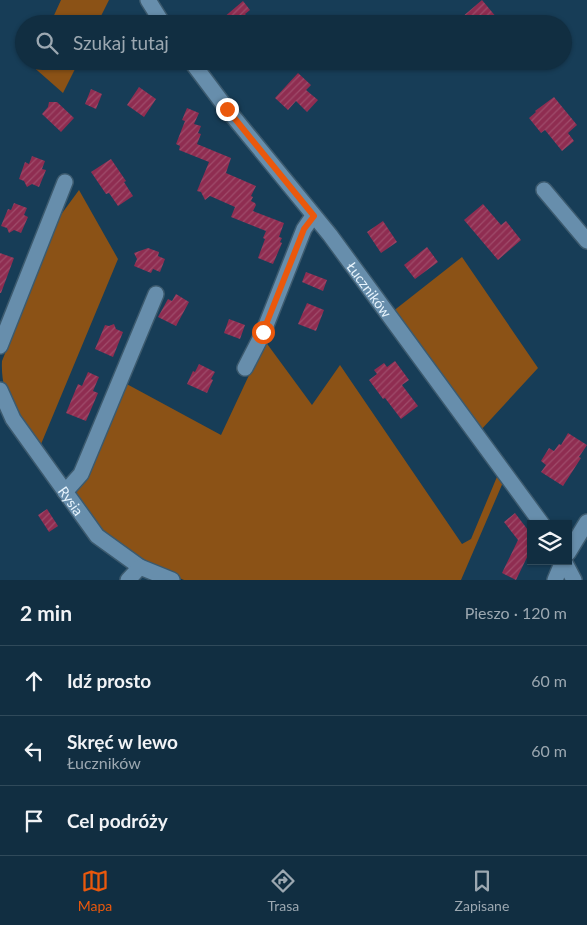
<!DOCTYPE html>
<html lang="pl">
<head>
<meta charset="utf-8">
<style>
	:root { --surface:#112e41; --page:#1a3648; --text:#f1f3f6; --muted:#9ca8b1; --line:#304a5a; --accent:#ea580c }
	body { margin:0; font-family:Lato,sans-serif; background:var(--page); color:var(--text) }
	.controls { position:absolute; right:15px; bottom:15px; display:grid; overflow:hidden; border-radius:0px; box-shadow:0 1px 4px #0004 }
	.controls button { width:45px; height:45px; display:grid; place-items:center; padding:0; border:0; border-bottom:1px solid var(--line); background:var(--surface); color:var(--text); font:25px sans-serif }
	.stop { position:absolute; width:15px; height:15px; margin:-11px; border:4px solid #ea580c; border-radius:50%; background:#fff }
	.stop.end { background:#ea580c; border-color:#fff; box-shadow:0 1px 5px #0008 }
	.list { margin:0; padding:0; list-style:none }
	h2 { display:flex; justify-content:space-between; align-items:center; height:65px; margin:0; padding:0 20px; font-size:21px }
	h2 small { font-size:16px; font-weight:400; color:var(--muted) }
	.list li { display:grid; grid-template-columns:32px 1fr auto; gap:15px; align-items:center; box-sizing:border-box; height:70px; padding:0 20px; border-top:1px solid var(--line) }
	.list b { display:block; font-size:19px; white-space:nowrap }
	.list p { margin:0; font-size:16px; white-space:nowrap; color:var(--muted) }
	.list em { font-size:16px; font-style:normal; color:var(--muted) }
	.icon { flex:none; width:28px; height:28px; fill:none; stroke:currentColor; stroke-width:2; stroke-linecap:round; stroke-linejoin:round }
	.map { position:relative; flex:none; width:587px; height:580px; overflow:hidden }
	.search { position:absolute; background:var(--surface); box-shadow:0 1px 4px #0004; left:15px; right:15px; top:15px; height:55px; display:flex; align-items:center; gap:12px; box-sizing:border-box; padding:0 18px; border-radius:28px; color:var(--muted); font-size:19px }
	.sheet { height:275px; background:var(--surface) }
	nav { display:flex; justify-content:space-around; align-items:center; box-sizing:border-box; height:70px; border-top:1px solid var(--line); background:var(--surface); font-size:14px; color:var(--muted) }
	nav a { display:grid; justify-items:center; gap:2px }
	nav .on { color:var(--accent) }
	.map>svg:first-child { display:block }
	.green { fill:#8b5216 }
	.building { fill:url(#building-hatch) }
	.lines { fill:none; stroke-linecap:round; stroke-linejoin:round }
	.minor-casing { stroke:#3c5a6e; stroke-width:18 }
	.minor { stroke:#678eac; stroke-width:15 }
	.route { stroke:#ea580c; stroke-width:6 }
	.labels { text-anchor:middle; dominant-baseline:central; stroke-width:4.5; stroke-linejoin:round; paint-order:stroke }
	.street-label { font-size:14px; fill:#e7f4fd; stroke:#173d57 }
</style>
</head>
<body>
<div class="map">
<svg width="587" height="580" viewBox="0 0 587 580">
	<defs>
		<pattern id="building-hatch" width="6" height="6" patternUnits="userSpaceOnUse" patternTransform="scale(1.25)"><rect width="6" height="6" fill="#8f2d51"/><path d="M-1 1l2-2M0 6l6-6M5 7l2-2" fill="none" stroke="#9f4c6b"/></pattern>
	</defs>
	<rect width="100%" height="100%" fill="#173d57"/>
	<!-- green -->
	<path class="green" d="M61,0H109L97,24H50Z
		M32,61H79L63,93L30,64Z
		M79,190L118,259L39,449C19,421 0,397 2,361L60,216Z
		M462,257L538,368L480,431L392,312Z
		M265,341L312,405L340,365L462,544L471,539L499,472L504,480L461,580H184L142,562L100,532L76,496V489L123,382L221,435Z"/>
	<!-- building -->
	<path class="building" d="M482,0L502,24H454Z
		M243,1L250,10L245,14L254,24H216Z
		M298,73L311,85L306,90L318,100L307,112L296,101L288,110L275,98Z
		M139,87L156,99L144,117L127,105Z
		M91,89L102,94L96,109L85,104Z
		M554,97L577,125L568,133L574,141L562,151L545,130L541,133L529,118L536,112L535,111Z
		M49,102H57L74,118L61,132L42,114L48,107Z
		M187,108L199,113L194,124L201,126L198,133L201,134L197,144L231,158L226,173L256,186L251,196L253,197L251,201L255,203L256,205L253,211L284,223L279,237L282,238L280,242L282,243L273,264L258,258L265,239L263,238L266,231L231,217L235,207L210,196L205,200L201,192L197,191L209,162L179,150L180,146L176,144L185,121L182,120Z
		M32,156L45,161L42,169L46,170L39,187L32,184L27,187L24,181L19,179L25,162L29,164Z
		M111,159L126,181L124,182L133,196L118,206L109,193L106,194L91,172Z
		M14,203L27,208L24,215L28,217L21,233L14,230L9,233L7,228L1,226L8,209L11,210Z
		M483,204L501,225L506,221L521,240L498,260L464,220Z
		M383,221L397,242L381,253L367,232Z
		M427,247L438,262L415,279L404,265Z
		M148,248L159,252L158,256L165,259L160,272L153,269L151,273L134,266L137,259L134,253Z
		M0,253L14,258L1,293H0Z
		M306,272L327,280L323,291L302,282Z
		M176,294L189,302L176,326L158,317L168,299L172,301Z
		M307,303L324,310L316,331L298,324Z
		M229,319L245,325L240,339L224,333Z
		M114,324L116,329L123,332L113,357L95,349L105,325L109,326Z
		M395,361L409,380L402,385L418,406L401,419L385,398L383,399L369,380L377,374L374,370L384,363L387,367Z
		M199,364L215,372L211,379L213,380L207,393L187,384L193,371L195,372Z
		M88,372L99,377L93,391L98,393L86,421L66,413L78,384L82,386Z
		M568,433L587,445L579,457L581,458L563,486L541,472L546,465L541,461L549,448L554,451L559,444L561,445Z
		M47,509L58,526L49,532L38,515Z
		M515,513L531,534V549L516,580L502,573L518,540L504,522Z"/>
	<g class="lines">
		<defs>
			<g id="minor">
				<path d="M148,0L163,24"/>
				<path id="s1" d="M191,61L227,109L330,235L542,524"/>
				<path d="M544,190L587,241"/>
				<path d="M0,346L65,182"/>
				<path d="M245,368L263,333L304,229L313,216"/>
				<path id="s2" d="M0,390L13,419L97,536L140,567L172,580"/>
				<path d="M65,492L81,474L156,294"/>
				<path d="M568,553L587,522"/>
				<path d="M564,561L574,580"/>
				<path d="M128,580L140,567"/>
				<path d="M555,580L563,561"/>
			</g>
		</defs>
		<!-- minor casing -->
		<use href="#minor" class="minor-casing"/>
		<!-- minor -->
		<use href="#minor" class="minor"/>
	</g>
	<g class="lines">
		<!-- route -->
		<path class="route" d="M227,109L314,216L304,229L263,332"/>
	</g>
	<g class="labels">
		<!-- street labels -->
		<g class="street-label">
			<text stroke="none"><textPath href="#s1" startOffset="290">Łuczników</textPath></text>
			<text stroke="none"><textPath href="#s2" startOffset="132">Rysia</textPath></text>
		</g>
	</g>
</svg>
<div class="controls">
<button><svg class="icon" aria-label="layers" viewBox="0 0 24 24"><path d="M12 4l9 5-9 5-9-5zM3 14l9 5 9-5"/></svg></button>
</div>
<div class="stop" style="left:263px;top:332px"></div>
<div class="stop end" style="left:227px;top:109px"></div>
<div class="search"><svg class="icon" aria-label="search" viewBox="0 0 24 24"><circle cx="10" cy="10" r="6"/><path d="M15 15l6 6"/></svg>Szukaj tutaj</div>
</div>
<section class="sheet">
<h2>2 min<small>Pieszo · 120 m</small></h2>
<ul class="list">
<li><svg class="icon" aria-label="ahead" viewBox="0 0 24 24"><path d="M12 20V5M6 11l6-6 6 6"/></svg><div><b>Idź prosto</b></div><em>60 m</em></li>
<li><svg class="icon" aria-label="left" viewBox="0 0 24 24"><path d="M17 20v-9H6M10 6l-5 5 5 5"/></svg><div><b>Skręć w lewo</b><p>Łuczników</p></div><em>60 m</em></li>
<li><svg class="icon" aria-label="arrive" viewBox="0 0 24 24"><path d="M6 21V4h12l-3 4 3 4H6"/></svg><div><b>Cel podróży</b></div></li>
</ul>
</section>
<nav>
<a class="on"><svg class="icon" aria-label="map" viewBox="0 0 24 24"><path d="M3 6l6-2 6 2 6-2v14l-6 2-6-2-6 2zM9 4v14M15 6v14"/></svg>Mapa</a>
<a><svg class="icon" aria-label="directions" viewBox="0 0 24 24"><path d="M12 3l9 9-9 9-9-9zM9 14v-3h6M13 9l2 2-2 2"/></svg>Trasa</a>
<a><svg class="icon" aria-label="saved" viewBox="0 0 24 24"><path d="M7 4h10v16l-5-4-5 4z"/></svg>Zapisane</a>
</nav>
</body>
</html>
